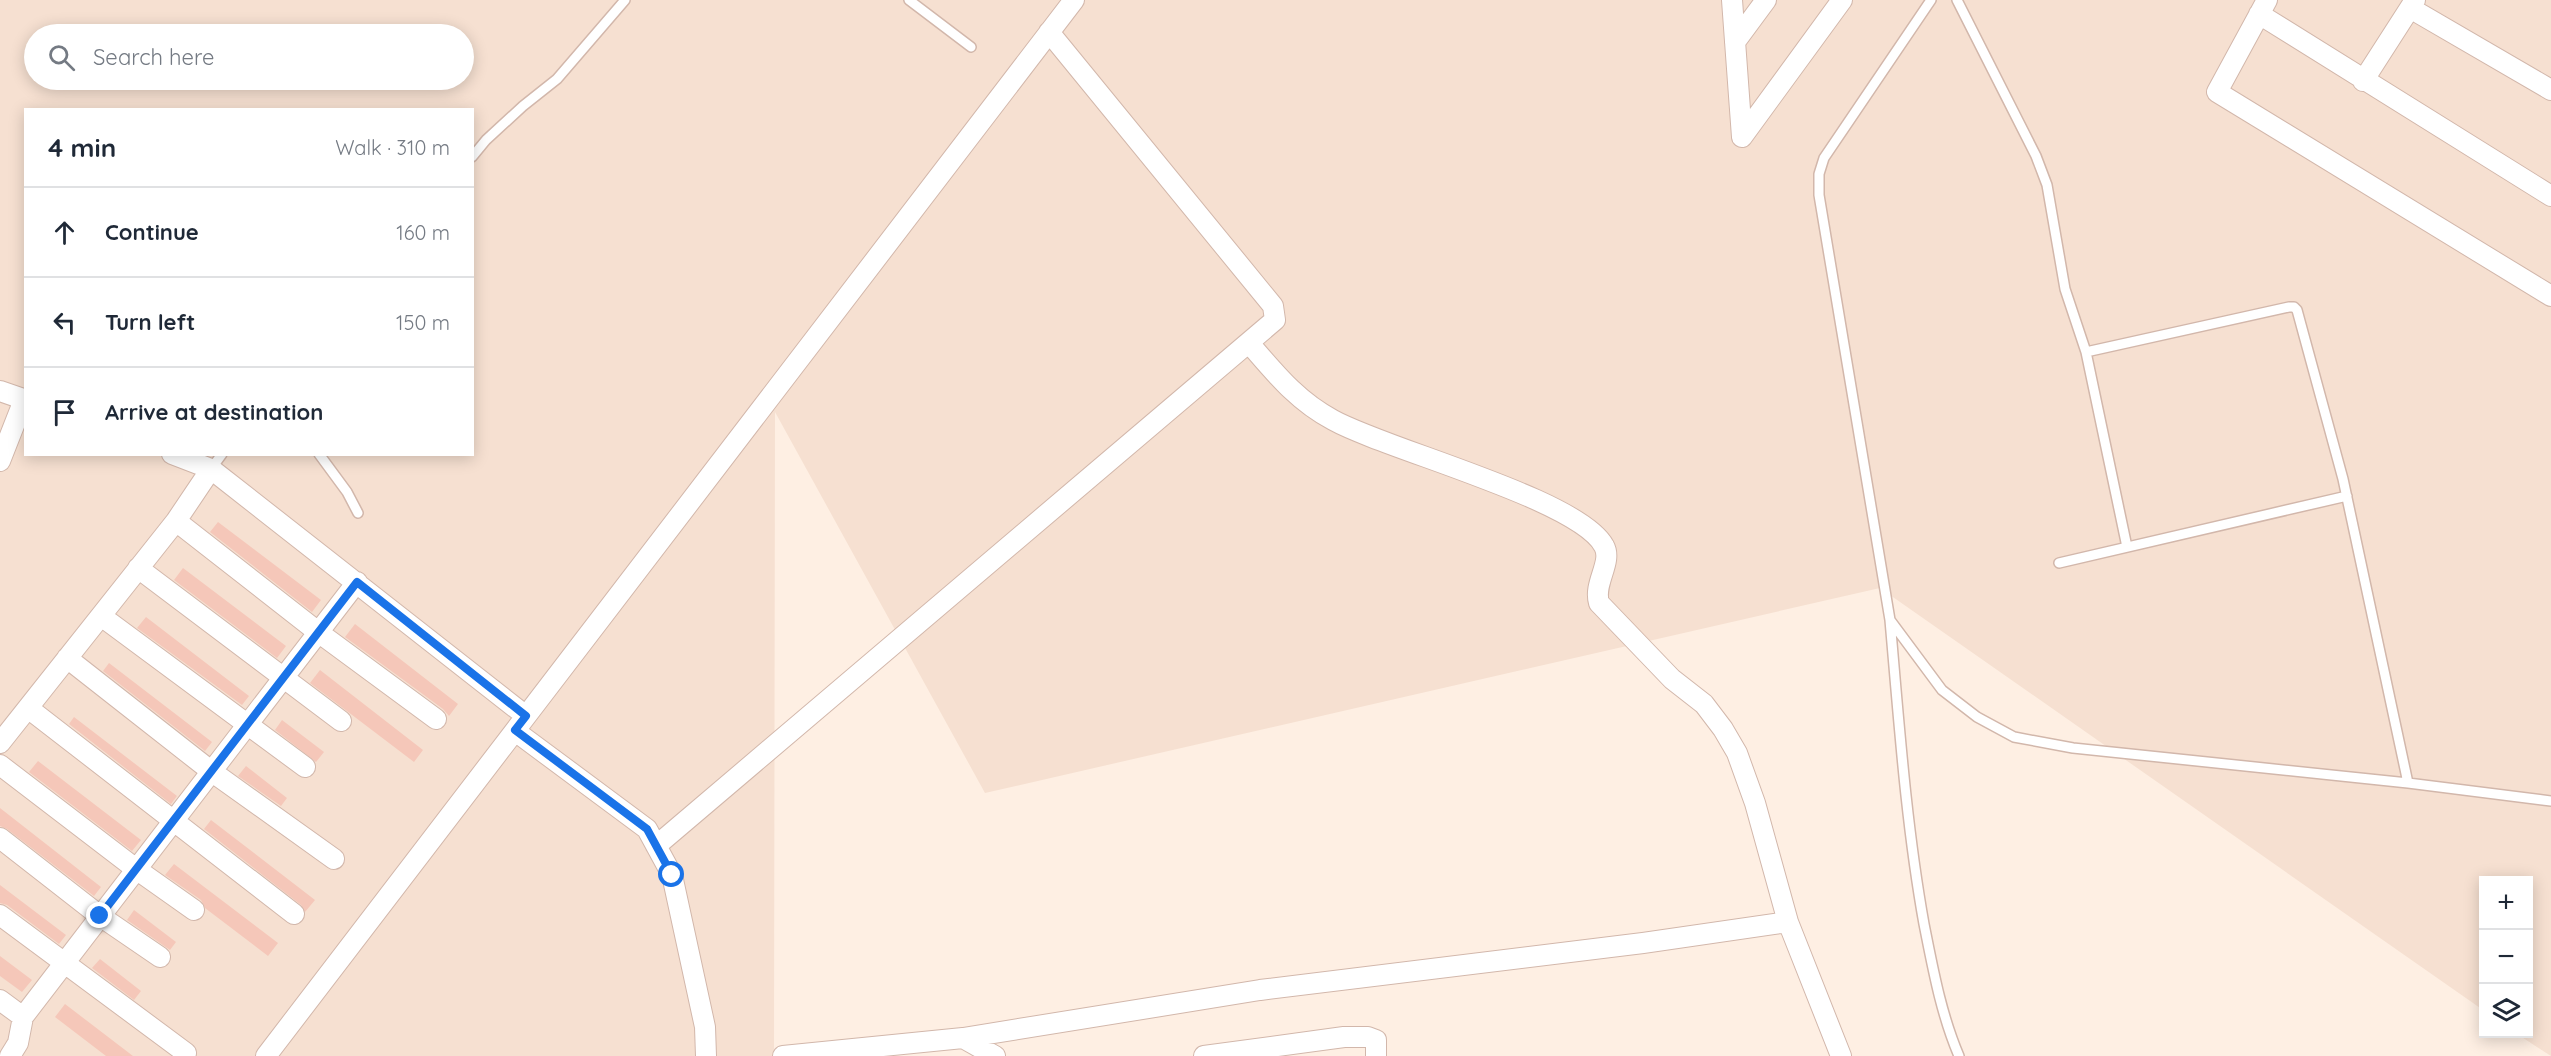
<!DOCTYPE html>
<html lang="en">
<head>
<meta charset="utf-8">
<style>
	:root { --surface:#fff; --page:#f6f6f7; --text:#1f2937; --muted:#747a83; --line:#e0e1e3 }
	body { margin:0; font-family:Quicksand,sans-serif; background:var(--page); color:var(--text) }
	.controls { position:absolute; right:18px; bottom:18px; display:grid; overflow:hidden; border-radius:0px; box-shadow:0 3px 15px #0003 }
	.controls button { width:54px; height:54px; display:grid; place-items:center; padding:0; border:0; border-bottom:2px solid var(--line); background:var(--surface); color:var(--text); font:30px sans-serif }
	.stop { position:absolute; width:18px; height:18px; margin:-14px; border:4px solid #1a73e8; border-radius:50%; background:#fff }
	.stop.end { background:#1a73e8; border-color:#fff; box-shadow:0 2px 6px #0008 }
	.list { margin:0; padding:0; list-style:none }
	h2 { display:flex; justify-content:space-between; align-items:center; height:78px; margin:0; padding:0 24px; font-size:26px }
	h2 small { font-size:20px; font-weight:400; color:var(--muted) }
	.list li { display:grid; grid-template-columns:39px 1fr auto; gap:18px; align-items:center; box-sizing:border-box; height:90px; padding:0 24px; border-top:2px solid var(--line) }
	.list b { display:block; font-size:22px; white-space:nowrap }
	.list em { font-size:20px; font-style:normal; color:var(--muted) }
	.icon { flex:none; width:33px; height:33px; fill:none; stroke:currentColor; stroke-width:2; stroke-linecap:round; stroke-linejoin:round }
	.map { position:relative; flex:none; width:2551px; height:1056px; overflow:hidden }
	.search { position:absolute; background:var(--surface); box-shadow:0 3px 15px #0003; left:24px; top:24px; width:450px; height:66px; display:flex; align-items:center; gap:15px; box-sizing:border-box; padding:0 21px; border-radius:33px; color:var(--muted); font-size:22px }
	.panel { position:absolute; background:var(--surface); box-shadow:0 3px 15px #0003; left:24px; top:108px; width:450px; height:348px; border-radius:0px }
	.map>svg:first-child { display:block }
	.residential { fill:#f6e0d1; fill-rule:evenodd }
	.building { fill:#f5c7b9 }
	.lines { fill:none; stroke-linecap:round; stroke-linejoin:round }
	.lane-casing { stroke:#d2b7ab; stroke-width:12 }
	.street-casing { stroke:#d2b7ab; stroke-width:22 }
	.lane { stroke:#fff; stroke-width:9 }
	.street { stroke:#fff; stroke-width:20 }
	.route { stroke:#1a73e8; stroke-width:8 }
</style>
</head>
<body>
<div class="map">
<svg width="2551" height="1056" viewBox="0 0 2551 1056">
	<rect width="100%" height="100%" fill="#feefe3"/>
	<!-- residential -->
	<path class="residential" d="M0,0H2551V1056L2517,1034H2528V880H2484L2483,1010L1880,588L985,793L775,412L774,1056H0ZM34,34H464V80H34ZM26,110H472V454H26Z"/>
	<!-- building -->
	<path class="building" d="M218,522L321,600L312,612L210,532Z
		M183,568L286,646L277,658L174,580Z
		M146,617L249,696L242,705L137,628Z
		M355,624L458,704L449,716L443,709L345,637Z
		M109,663L212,742L205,751L103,671Z
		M320,670L423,750L414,762L310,683Z
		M74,717L177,796L171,804L69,724Z
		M282,720L324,752L316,762L275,730Z
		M38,761L141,840L132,851L29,772Z
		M246,766L287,798L281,806L238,776Z
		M0,808L101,887L94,896L7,829L0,826Z
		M211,820L315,900L305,912L301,905L204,829Z
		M174,864L278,943L268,956L205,908L201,900L165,875Z
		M0,885L66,935L59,944L7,905L0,903Z
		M134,910L176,942L170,950L127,920Z
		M0,956L32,980L22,992L0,976Z
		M100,959L141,991L134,1000L92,968Z
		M65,1004L133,1056H106L55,1017Z"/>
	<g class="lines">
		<defs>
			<path id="lane" d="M909,0L971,47
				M1931,0L1824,158L1819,174V195L1890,620L1942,690L1977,717L2014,737L2073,748L2408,783L2551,801
				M1957,0L2036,156L2047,185L2065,289L2086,352L2127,547
				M472,157L486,140L523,106L557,79L625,0
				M2086,352L2289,307H2294L2297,310L2343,479L2408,783
				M319,454L347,492L358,513
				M211,469L222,454
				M2059,563L2347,496
				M1890,620C1899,722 1906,824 1924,924C1933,969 1941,1014 1959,1056"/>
			<path id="street" d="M1732,0L1742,137
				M2267,0L2217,92L2551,296
				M2410,8L2551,90
				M2259,14L2551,196
				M1735,42L1766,0
				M2363,81L2415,0
				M1742,137L1842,0
				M1249,343C1275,373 1297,401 1333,420C1387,450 1579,499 1604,546C1613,562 1593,583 1599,603L1672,679L1704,704L1723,729L1737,753L1755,803L1788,922L1841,1056
				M0,391L26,400
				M172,454L211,469
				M0,461L24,400
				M176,521L318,632L436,719
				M138,568L341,721
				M101,616L305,767
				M67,658L211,771L334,859
				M28,708L294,914
				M515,731L647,829L672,875L705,1027L706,1056
				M0,743L176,521L211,469L526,716
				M0,765L136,869L194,910
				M0,838L100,916L160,957
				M656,846L1275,320L1273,306L1049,32
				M0,915L186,1053
				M0,1000L23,1017
				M963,1038L1260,990L1643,943L1788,922
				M10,1056L18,1043L23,1017L357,582
				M266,1056L1074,0
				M783,1056L963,1038L995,1056
				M1204,1056L1344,1037H1368L1376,1040V1056"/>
		</defs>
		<!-- lane casing -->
		<use href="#lane" class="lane-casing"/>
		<!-- street casing -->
		<use href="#street" class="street-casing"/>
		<!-- lane -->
		<use href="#lane" class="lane"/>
		<!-- street -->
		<use href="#street" class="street"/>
	</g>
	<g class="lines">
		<!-- route -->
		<path class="route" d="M100,916L357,582L526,716L515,730L647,829L672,875"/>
	</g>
</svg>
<div class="controls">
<button>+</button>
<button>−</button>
<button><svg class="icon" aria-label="layers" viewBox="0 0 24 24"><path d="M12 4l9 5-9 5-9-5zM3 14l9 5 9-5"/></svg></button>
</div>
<div class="stop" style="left:672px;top:875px"></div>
<div class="stop end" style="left:100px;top:916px"></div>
<div class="search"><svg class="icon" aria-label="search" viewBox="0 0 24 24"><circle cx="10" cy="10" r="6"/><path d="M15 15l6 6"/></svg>Search here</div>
<section class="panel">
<h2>4 min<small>Walk · 310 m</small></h2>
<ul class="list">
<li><svg class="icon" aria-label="ahead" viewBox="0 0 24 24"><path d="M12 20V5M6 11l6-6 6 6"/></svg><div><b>Continue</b></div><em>160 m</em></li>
<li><svg class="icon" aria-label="left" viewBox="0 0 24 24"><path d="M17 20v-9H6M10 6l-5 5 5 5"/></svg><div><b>Turn left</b></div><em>150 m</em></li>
<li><svg class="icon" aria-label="arrive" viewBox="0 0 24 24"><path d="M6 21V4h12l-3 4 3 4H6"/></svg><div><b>Arrive at destination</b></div></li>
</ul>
</section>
</div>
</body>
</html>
